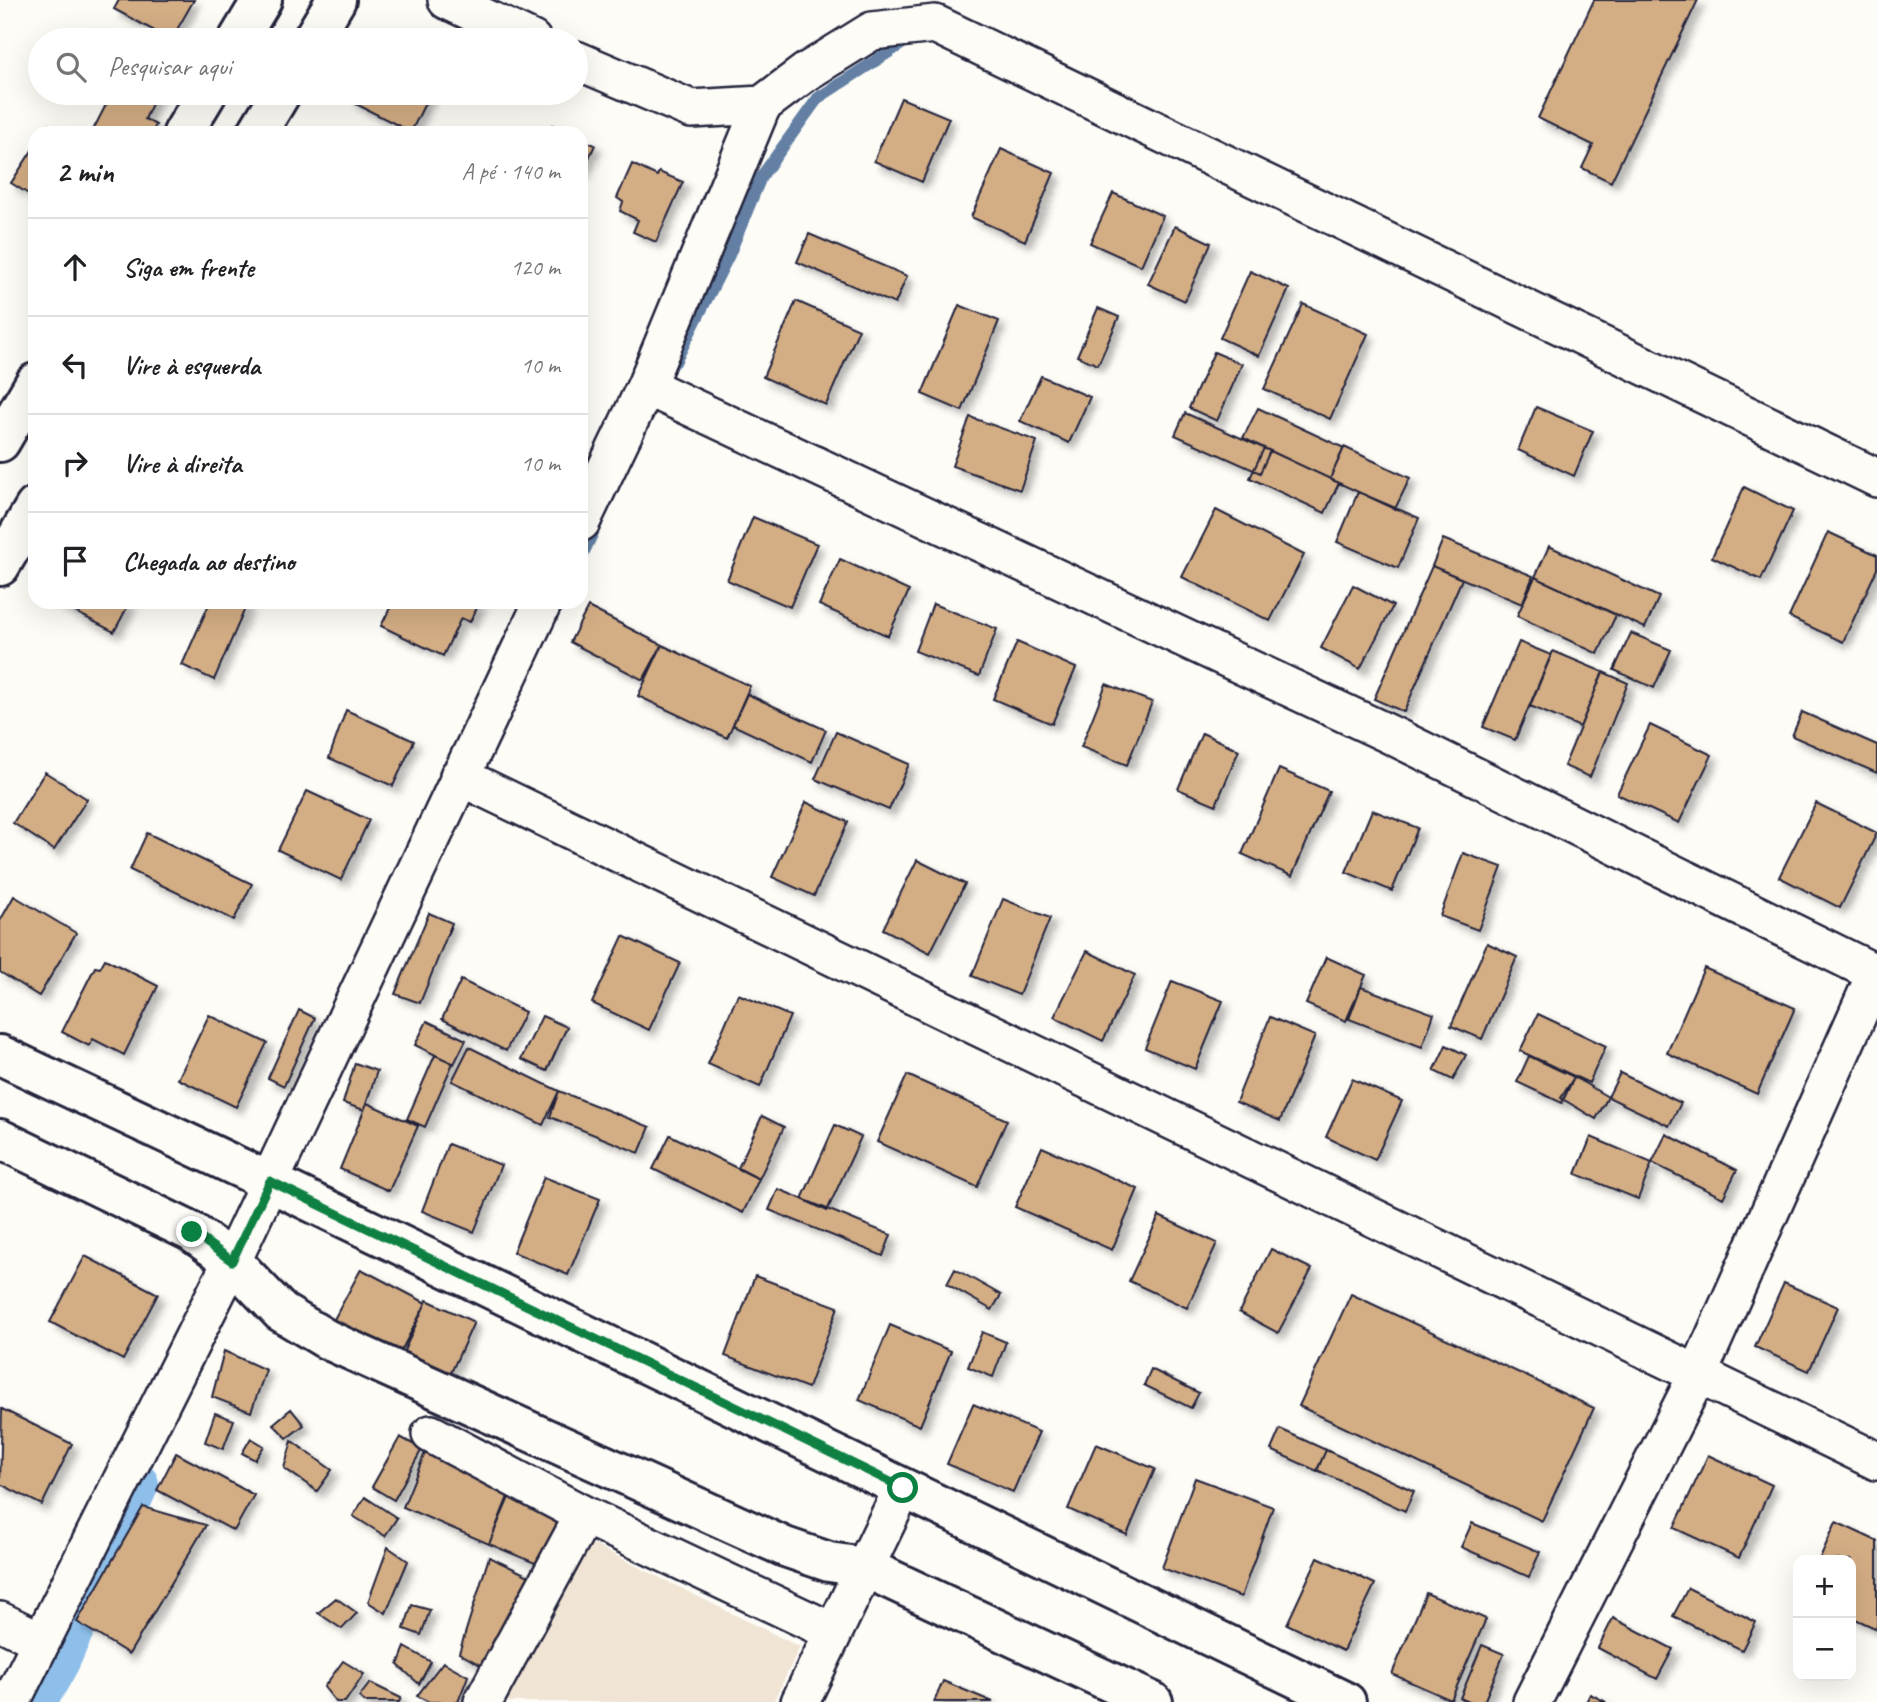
<!DOCTYPE html>
<html lang="pt">
<head>
<meta charset="utf-8">
<style>
	:root { --surface:#fff; --page:#f2f2f2; --text:#202124; --muted:#757577; --line:#e0e0e0 }
	body { margin:0; font-family:Caveat,sans-serif; background:var(--page); color:var(--text) }
	.controls { position:absolute; right:21px; bottom:21px; display:grid; overflow:hidden; border-radius:14px; box-shadow:0 7px 28px #0002 }
	.controls button { width:63px; height:63px; display:grid; place-items:center; padding:0; border:0; border-bottom:2px solid var(--line); background:var(--surface); color:var(--text); font:35px sans-serif }
	.stop { position:absolute; width:21px; height:21px; margin:-16px; border:5px solid #0b8043; border-radius:50%; background:#fff }
	.stop.end { background:#0b8043; border-color:#fff; box-shadow:0 2px 7px #0008 }
	.list { margin:0; padding:0; list-style:none }
	h2 { display:flex; justify-content:space-between; align-items:center; height:91px; margin:0; padding:0 28px; font-size:30px }
	h2 small { font-size:23px; font-weight:400; color:var(--muted) }
	.list li { display:grid; grid-template-columns:46px 1fr auto; gap:21px; align-items:center; box-sizing:border-box; height:98px; padding:0 28px; border-top:2px solid var(--line) }
	.list b { display:block; font-size:26px; white-space:nowrap }
	.list em { font-size:23px; font-style:normal; color:var(--muted) }
	.icon { flex:none; width:38px; height:38px; fill:none; stroke:currentColor; stroke-width:2; stroke-linecap:round; stroke-linejoin:round }
	.map { position:relative; flex:none; width:1877px; height:1702px; overflow:hidden }
	.search { position:absolute; background:var(--surface); box-shadow:0 7px 28px #0002; left:28px; top:28px; width:560px; height:77px; display:flex; align-items:center; gap:18px; box-sizing:border-box; padding:0 24px; border-radius:38px; color:var(--muted); font-size:26px }
	.panel { position:absolute; background:var(--surface); box-shadow:0 7px 28px #0002; left:28px; top:126px; width:560px; height:483px; border-radius:21px }
	.map>svg:first-child { display:block }
	.built { fill:#f0e4d4 }
	.lines { fill:none; stroke-linecap:round; stroke-linejoin:round }
	.stream { stroke:#6380a4; stroke-width:12 }
	.canal { stroke:#8ebfea; stroke-width:42 }
	.building { fill:#d3ad84; stroke:#22223b; stroke-width:2; filter:url(#shadow) }
	.minor-casing { stroke:#22223b; stroke-width:42 }
	.tertiary-casing { stroke:#22223b; stroke-width:44 }
	.minor { stroke:#fdfcf7; stroke-width:37 }
	.tertiary { stroke:#fdfcf7; stroke-width:38 }
	.route { stroke:#0b8043; stroke-width:9 }
</style>
</head>
<body>
<div class="map">
<svg width="1877" height="1702" viewBox="0 0 1877 1702">
	<defs>
		<filter id="shadow"><feDropShadow dx="6" dy="6" stdDeviation="3.5" flood-color="#0004"/></filter>
	</defs>
	<rect width="100%" height="100%" fill="#fdfcf7"/>
	<filter id="ink" filterUnits="userSpaceOnUse"><feTurbulence type="fractalNoise" baseFrequency=".0143" numOctaves="2"/><feDisplacementMap in="SourceGraphic" scale="14" xChannelSelector="R" yChannelSelector="G"/><feConvolveMatrix kernelMatrix="1 2 1 2 8 2 1 2 1" color-interpolation-filters="sRGB"/></filter>
	<g filter="url(#ink)">
		<!-- built -->
		<path class="built" d="M582,1539L800,1647L773,1702H502Z"/>
		<g class="lines">
			<!-- stream -->
			<path class="stream" d="M675,362L729,255L761,177L818,98L911,38
				M581,558L597,524"/>
			<!-- canal -->
			<path class="canal" d="M36,1702L59,1661L138,1484"/>
		</g>
		<!-- building -->
		<path class="building" d="M119,0H194L171,40L114,9Z
			M1594,0H1698L1611,182L1582,168L1593,145L1538,118Z
			M405,33L421,40H401Z
			M112,93H157L145,119L156,125L152,133H103L94,128Z
			M356,93H430L411,132L352,102Z
			M901,98L949,118L922,182L874,161Z
			M49,125L61,133H44Z
			M552,125L569,133H548Z
			M581,139L595,145L581,175Z
			M35,146V198L11,183Z
			M1001,149L1054,173L1025,241L971,217Z
			M632,164L657,176L659,172L683,182L656,242L633,232L638,220L620,211L623,202L617,198Z
			M1113,193L1163,216L1141,266L1090,243Z
			M1175,226L1211,243L1185,301L1148,284Z
			M809,234L907,276L895,304L797,262Z
			M1250,271L1289,289L1259,356L1220,338Z
			M796,301L859,329L826,405L763,377Z
			M1303,304L1368,334L1330,419L1264,389Z
			M959,305L999,321L962,411L922,394Z
			M1098,308L1119,317L1098,365L1077,356Z
			M1214,352L1242,364L1217,421L1189,408Z
			M1041,376L1090,397L1069,443L1020,421Z
			M1536,407L1593,431L1574,476L1518,450Z
			M1258,408L1344,448L1330,479L1243,438Z
			M1185,413L1270,451L1260,473L1175,435Z
			M970,417L1037,441L1020,490L952,466Z
			M1344,447L1410,478L1395,509L1330,479Z
			M1264,448L1339,483L1325,513L1250,478Z
			M1744,487L1793,511L1761,580L1712,557Z
			M1358,492L1419,518L1398,568L1337,542Z
			M1216,510L1304,555L1270,621L1182,577Z
			M753,517L817,544L790,607L727,580Z
			M1828,532L1877,555V569L1843,642L1789,617Z
			M1443,539L1533,576L1522,604L1432,566Z
			M1549,546L1659,597L1645,628L1535,577Z
			M840,559L909,591L888,636L819,605Z
			M1432,566L1462,579L1404,712L1374,699Z
			M1535,577L1616,615L1598,654L1517,616Z
			M1353,585L1393,606L1360,669L1321,648Z
			M56,602H130L114,632Z
			M210,602L247,604L214,680L182,665Z
			M393,602H480L470,622L461,618L443,656L381,626Z
			M933,604L997,629L979,676L915,651Z
			M588,607L662,645L643,680L570,642Z
			M1631,633L1671,650L1654,688L1614,670Z
			M1017,642L1076,668L1052,724L993,699Z
			M1519,642L1551,655L1515,740L1483,727Z
			M662,645L750,686L727,738L638,696Z
			M1553,651L1603,672L1580,727L1530,706Z
			M1603,672L1628,683L1590,777L1564,766Z
			M1106,684L1152,702L1127,765L1081,747Z
			M747,694L826,730L812,762L733,725Z
			M346,710L414,741L393,786L329,758Z
			M1802,712L1877,745V773L1792,736Z
			M1650,725L1712,755L1679,823L1617,794Z
			M836,732L909,764L889,810L815,779Z
			M1202,733L1239,750L1216,805L1178,789Z
			M1279,769L1329,791L1292,876L1242,854Z
			M45,772L87,799L54,850L13,823Z
			M307,791L369,820L341,880L278,850Z
			M806,802L848,822L814,896L772,877Z
			M1816,803L1877,833L1840,908L1779,877Z
			M1372,810L1418,828L1392,891L1346,872Z
			M147,833L252,884L234,920L130,870Z
			M1463,853L1502,867L1478,930L1440,916Z
			M917,860L965,884L930,953L883,929Z
			M14,896L76,933L39,996L0,972V921Z
			M1003,899L1050,918L1019,995L972,976Z
			M429,913L452,923L420,1003L395,994Z
			M623,936L680,963L649,1030L592,1003Z
			M1487,943L1517,957L1482,1039L1451,1026Z
			M1087,951L1135,975L1103,1041L1054,1017Z
			M1326,957L1366,975L1346,1021L1306,1004Z
			M105,959L158,986L124,1055L93,1039L89,1046L62,1032L95,967L100,968Z
			M1704,968L1795,1008L1757,1094L1667,1053Z
			M461,980L525,1012L506,1051L442,1019Z
			M1172,981L1223,1001L1195,1069L1145,1048Z
			M1361,987L1434,1014L1422,1047L1349,1019Z
			M738,994L790,1016L760,1087L708,1064Z
			M299,1010L315,1018L284,1086L268,1078Z
			M1538,1014L1606,1046L1589,1083L1520,1051Z
			M209,1015L267,1043L236,1107L178,1079Z
			M542,1016L567,1027L547,1071L521,1059Z
			M1270,1017L1315,1036L1280,1121L1236,1102Z
			M427,1021L466,1040L454,1064L415,1045Z
			M1446,1045L1466,1055L1453,1080L1434,1071Z
			M469,1047L559,1091L543,1125L452,1081Z
			M435,1055L453,1063L425,1127L407,1119Z
			M1529,1056L1574,1077L1562,1103L1517,1082Z
			M355,1063L377,1071L364,1110L343,1103Z
			M1620,1073L1681,1103L1669,1126L1608,1097Z
			M907,1075L1007,1120L977,1187L877,1142Z
			M1574,1077L1608,1097L1596,1119L1561,1098Z
			M1352,1079L1402,1101L1375,1160L1326,1137Z
			M559,1091L650,1127L639,1153L550,1117Z
			M367,1103L418,1126L389,1191L340,1169Z
			M762,1116L784,1127L759,1179L738,1168Z
			M835,1125L861,1137L827,1211L802,1199Z
			M1666,1134L1737,1170L1723,1198L1652,1163Z
			M670,1135L759,1179L743,1213L653,1169Z
			M1591,1137L1652,1163L1638,1199L1576,1174Z
			M448,1144L501,1165L474,1232L422,1211Z
			M1042,1147L1138,1189L1112,1250L1015,1207Z
			M544,1177L600,1199L568,1275L513,1252Z
			M778,1189L891,1235L883,1256L769,1210Z
			M1159,1216L1217,1243L1187,1308L1129,1281Z
			M1271,1249L1312,1269L1278,1333L1239,1312Z
			M85,1256L158,1294L123,1360L50,1322Z
			M361,1269L426,1303L398,1357L332,1323Z
			M955,1269L1001,1295L992,1310L947,1284Z
			M755,1276L838,1307L808,1388L725,1356Z
			M1784,1283L1838,1307L1809,1371L1755,1347Z
			M1351,1294L1594,1408L1542,1521L1299,1406Z
			M427,1300L474,1322L450,1375L403,1353Z
			M890,1325L951,1351L920,1426L859,1400Z
			M982,1332L1006,1342L993,1377L968,1367Z
			M224,1351L266,1370L251,1412L212,1397Z
			M1151,1369L1199,1393L1191,1408L1144,1385Z
			M973,1404L1039,1432L1013,1492L947,1464Z
			M2,1409L72,1444L42,1505L0,1484Z
			M291,1409L304,1425L287,1438L273,1424Z
			M215,1413L234,1420L223,1449L205,1442Z
			M1280,1429L1326,1450L1317,1471L1271,1450Z
			M400,1437L422,1449L394,1500L372,1487Z
			M251,1438L264,1446L255,1460L242,1453Z
			M292,1441L332,1470L317,1491L284,1468Z
			M1096,1444L1155,1469L1127,1535L1068,1509Z
			M1326,1450L1414,1491L1405,1511L1317,1470Z
			M176,1453L254,1495L234,1531L157,1490Z
			M425,1453L511,1489L489,1544L403,1507Z
			M1708,1455L1772,1485L1739,1558L1674,1528Z
			M1195,1478L1273,1507L1241,1597L1162,1568Z
			M513,1488L570,1512L547,1568L489,1544Z
			M365,1497L397,1518L385,1536L353,1516Z
			M143,1507L206,1525L129,1654L77,1622Z
			M1836,1522L1877,1541V1629L1851,1617V1560H1819Z
			M1472,1523L1540,1552L1529,1577L1461,1547Z
			M388,1547L408,1561L386,1613L368,1602Z
			M489,1557L531,1577L484,1667L459,1653Z
			M1318,1557L1375,1584L1343,1651L1287,1624Z
			M1688,1588L1756,1622L1742,1650L1673,1616Z
			M1426,1593L1486,1619L1451,1700L1392,1674Z
			M336,1598L357,1613L342,1629L318,1613Z
			M412,1605L430,1610L421,1635L404,1629Z
			M1613,1618L1673,1649L1657,1679L1598,1648Z
			M1482,1645L1504,1654L1484,1702H1469L1460,1698Z
			M405,1647L431,1662L419,1684L398,1665Z
			M343,1661L364,1674L345,1702H336L324,1687Z
			M443,1662L468,1676L458,1702H429L417,1696Z
			M943,1681L993,1702H934Z
			M370,1683L401,1698L399,1702H365L359,1697Z
			M1590,1694L1606,1702H1586Z"/>
		<g class="lines">
			<defs>
				<path id="minor" d="M447,0L532,40
					M576,60L691,109L762,105
					M646,386L1389,734L1877,974
					M581,522L646,386L762,105L806,72L872,31L935,24L1877,478
					M459,776L1877,1461
					M431,1434L584,1515L833,1632
					M0,1621L41,1641
					M11,1702L232,1261L543,602
					M483,1702L584,1515
					M800,1702L903,1488
					M1532,1702L1697,1376L1877,971"/>
				<path id="tertiary" d="M238,40L262,0
					M312,40L336,0
					M183,133L207,93
					M257,133L281,93
					M0,442L35,383
					M0,566L35,507
					M0,1055L270,1182L1346,1702
					M0,1139L192,1232L232,1261L281,1312L326,1339L785,1547L829,1562L864,1567L1153,1702"/>
			</defs>
			<!-- minor casing -->
			<use href="#minor" class="minor-casing"/>
			<!-- tertiary casing -->
			<use href="#tertiary" class="tertiary-casing"/>
			<!-- minor -->
			<use href="#minor" class="minor"/>
			<!-- tertiary -->
			<use href="#tertiary" class="tertiary"/>
		</g>
	</g>
	<g class="lines" filter="url(#ink)">
		<!-- route -->
		<path class="route" d="M192,1232L232,1261L270,1181L903,1488"/>
	</g>
</svg>
<div class="controls">
<button>+</button>
<button>−</button>
</div>
<div class="stop" style="left:903px;top:1488px"></div>
<div class="stop end" style="left:192px;top:1232px"></div>
<div class="search"><svg class="icon" aria-label="search" viewBox="0 0 24 24"><circle cx="10" cy="10" r="6"/><path d="M15 15l6 6"/></svg>Pesquisar aqui</div>
<section class="panel">
<h2>2 min<small>A pé · 140 m</small></h2>
<ul class="list">
<li><svg class="icon" aria-label="ahead" viewBox="0 0 24 24"><path d="M12 20V5M6 11l6-6 6 6"/></svg><div><b>Siga em frente</b></div><em>120 m</em></li>
<li><svg class="icon" aria-label="left" viewBox="0 0 24 24"><path d="M17 20v-9H6M10 6l-5 5 5 5"/></svg><div><b>Vire à esquerda</b></div><em>10 m</em></li>
<li><svg class="icon" aria-label="right" viewBox="0 0 24 24"><path d="M7 20v-9h11M14 6l5 5-5 5"/></svg><div><b>Vire à direita</b></div><em>10 m</em></li>
<li><svg class="icon" aria-label="arrive" viewBox="0 0 24 24"><path d="M6 21V4h12l-3 4 3 4H6"/></svg><div><b>Chegada ao destino</b></div></li>
</ul>
</section>
</div>
</body>
</html>
